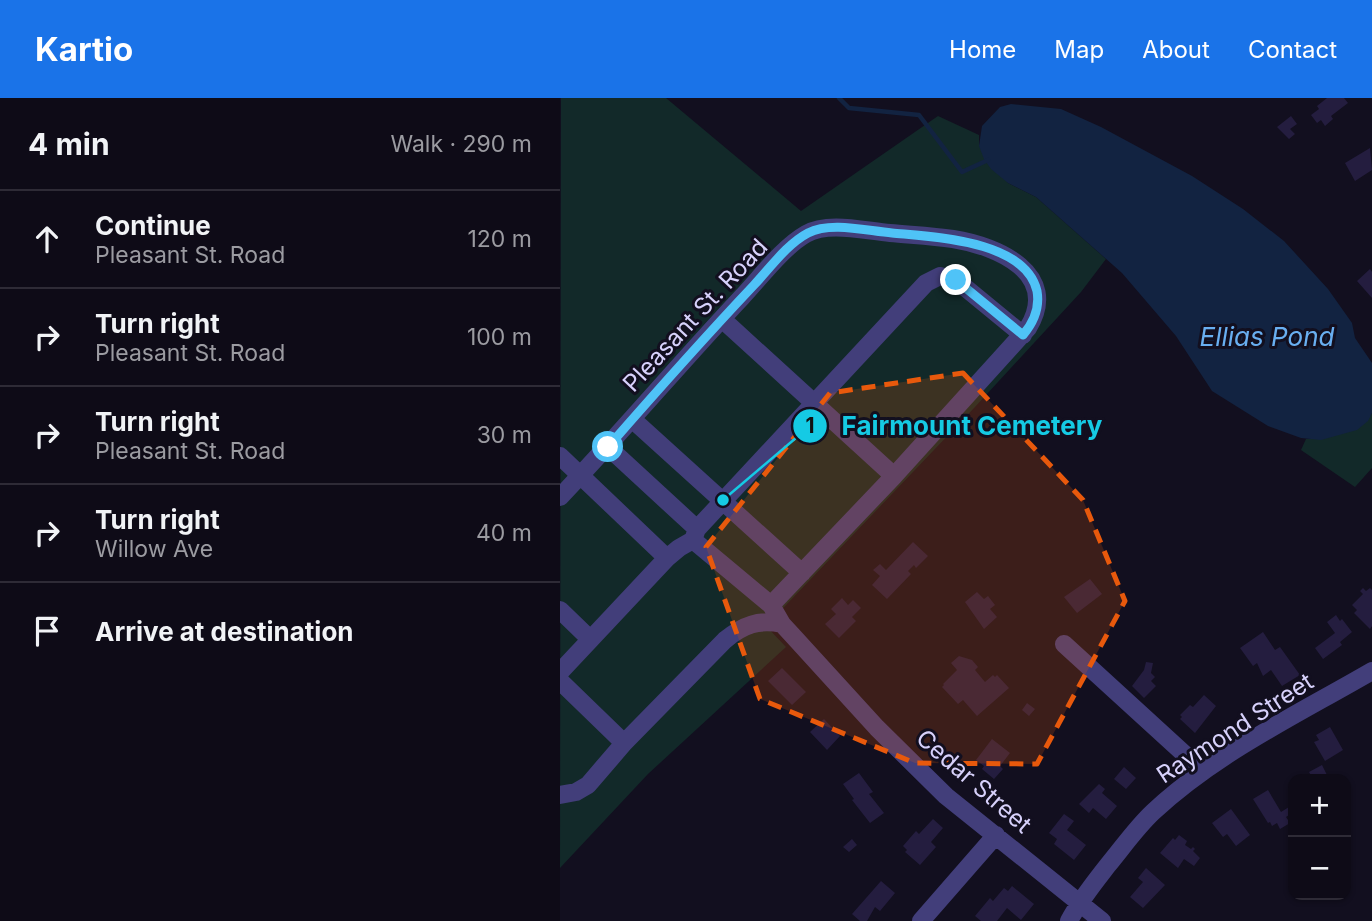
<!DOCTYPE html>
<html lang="en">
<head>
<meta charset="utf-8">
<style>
	:root { --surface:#0e0b17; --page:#1c1924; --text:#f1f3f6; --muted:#9b9ba1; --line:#2e2b36; --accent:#1a73e8 }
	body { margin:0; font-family:Inter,sans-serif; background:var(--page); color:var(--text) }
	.controls { position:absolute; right:21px; bottom:21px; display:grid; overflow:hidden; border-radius:14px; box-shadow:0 2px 5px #0004 }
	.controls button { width:63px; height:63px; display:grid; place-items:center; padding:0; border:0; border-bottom:2px solid var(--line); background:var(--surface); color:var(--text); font:35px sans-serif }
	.stop { position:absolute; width:21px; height:21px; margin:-16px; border:5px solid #4fc3f7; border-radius:50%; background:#fff }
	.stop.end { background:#4fc3f7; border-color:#fff; box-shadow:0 2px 7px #0008 }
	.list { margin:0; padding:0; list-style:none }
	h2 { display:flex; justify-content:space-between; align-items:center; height:91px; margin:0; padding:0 28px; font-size:30px }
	h2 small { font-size:23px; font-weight:400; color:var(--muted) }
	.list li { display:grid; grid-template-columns:46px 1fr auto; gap:21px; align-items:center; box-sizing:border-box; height:98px; padding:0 28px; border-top:2px solid var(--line) }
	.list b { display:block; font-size:26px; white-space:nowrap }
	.list p { margin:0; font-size:23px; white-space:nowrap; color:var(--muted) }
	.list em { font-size:23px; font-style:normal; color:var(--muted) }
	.icon { flex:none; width:38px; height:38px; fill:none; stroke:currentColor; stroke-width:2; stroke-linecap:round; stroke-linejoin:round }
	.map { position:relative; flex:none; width:812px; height:823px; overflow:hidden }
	header { display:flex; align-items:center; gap:42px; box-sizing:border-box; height:98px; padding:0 35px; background:var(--accent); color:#fff }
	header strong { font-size:33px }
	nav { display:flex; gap:38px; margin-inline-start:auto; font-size:24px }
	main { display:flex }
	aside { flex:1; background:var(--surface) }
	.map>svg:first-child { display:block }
	.green { fill:#122929 }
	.water { fill:#122341 }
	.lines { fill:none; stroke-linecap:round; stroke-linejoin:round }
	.stream { stroke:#122341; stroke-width:4.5 }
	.building { fill:#241d3f }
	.minor { stroke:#423e7a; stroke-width:18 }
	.route { stroke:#4fc3f7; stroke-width:9 }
	.marked { fill:#e8590c; fill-opacity:0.2; stroke:#e8590c; stroke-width:5; stroke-dasharray:14 9; stroke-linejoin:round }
	.labels { text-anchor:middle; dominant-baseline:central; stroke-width:6; stroke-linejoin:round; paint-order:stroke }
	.street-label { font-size:24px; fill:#d7d1fb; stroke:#120f1f }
	.water-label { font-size:26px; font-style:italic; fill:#69aff1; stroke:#120f1f }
	.leader { fill:none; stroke:#15cae4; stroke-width:2.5 }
	.callout-dot { fill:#15cae4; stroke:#120f1f; stroke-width:2.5 }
	.mark-label { font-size:21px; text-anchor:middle; font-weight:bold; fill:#111 }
	.callout-label { font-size:26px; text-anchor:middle; font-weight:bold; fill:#15cae4; stroke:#120f1f; stroke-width:6; stroke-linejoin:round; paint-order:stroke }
</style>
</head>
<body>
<header>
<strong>Kartio</strong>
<nav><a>Home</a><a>Map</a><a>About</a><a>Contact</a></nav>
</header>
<main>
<aside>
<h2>4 min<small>Walk · 290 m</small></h2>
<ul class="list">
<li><svg class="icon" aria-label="ahead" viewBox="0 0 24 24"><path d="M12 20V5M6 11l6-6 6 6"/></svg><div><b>Continue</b><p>Pleasant St. Road</p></div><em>120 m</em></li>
<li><svg class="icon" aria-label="right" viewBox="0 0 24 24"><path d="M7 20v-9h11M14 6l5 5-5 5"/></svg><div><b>Turn right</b><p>Pleasant St. Road</p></div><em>100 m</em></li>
<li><svg class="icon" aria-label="right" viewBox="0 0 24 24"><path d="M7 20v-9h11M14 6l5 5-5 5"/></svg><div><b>Turn right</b><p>Pleasant St. Road</p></div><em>30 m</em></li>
<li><svg class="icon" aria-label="right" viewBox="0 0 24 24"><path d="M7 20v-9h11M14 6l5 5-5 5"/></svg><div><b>Turn right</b><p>Willow Ave</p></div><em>40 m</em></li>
<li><svg class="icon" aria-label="arrive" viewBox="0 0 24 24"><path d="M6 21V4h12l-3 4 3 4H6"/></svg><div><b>Arrive at destination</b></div></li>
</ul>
</aside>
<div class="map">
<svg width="812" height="823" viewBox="0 0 812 823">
	<rect width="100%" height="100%" fill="#120f1f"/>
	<!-- green -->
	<path class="green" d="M1,0H106L241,113L378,18L419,37V48L448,85L476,99L546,161L521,194L415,309L206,528L226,549L88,676L0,770Z
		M812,315V370L795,389L741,352L746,341C765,342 803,332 812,315Z"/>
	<!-- water -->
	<path class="water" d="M451,6L501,11L541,29L632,78L683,111L724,143L768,191L792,225L795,240L812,265V315L808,323L797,332L761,342L741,340L708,328L652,293L616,238L562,175L476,99L448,85L431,71L424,61L419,48L422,28L440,9Z"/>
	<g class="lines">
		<!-- stream -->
		<path class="stream" d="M279,0L289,10L359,17L402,74L428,62"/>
	</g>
	<!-- building -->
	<path class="building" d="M767,0H784L788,5L771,18L773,21L765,28L761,22L757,25L751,17L759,11L757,8Z
		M731,18L737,26L730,31L735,36L729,41L717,29Z
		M810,50L812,72L795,83L785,65Z
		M810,171L812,174V200L797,183Z
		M353,444L368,458L356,470L354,467L348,473L351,476L327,501L312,487L320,478L313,472L320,466L326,472Z
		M530,481L542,496L517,515L504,499Z
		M803,490L806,493L810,490L812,492V528L810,531L794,515L797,512L792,507L803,496L800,493Z
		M417,494L424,501L428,498L435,507L430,511L437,519L424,531L405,504Z
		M282,500L288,507L293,502L301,510L292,519L296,523L279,540L265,526L276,516L271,511Z
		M776,517L780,523L782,521L792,534L780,544L782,547L763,561L755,550L775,535L767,524Z
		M703,534L715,552L720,549L740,577L722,588L711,572L703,578L697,565L693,568L680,550Z
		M399,558L412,562L418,569L415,572L425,584L433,577L435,579L437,577L449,590L417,618L403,602L398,606L382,589L384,587L383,586L397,572L391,565Z
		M586,564L593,565L591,575L595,579L591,583L596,588L584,600L572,588L584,572Z
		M222,570L246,594L232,607L208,583Z
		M644,597L656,608L635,635L620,621L622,619L620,617L630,607L633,609Z
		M467,605L475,611L469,618L462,612Z
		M264,621L280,638L267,652L250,634Z
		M770,629L783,652L765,663L754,644L759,642L756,637Z
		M432,641L450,655L440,668L443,671L434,681L422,671L424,668L416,662Z
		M762,667L769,681H753L749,674Z
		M564,669L576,680L566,691L554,681Z
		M299,675L313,694L309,696L324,715L310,725L292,702L294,701L283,686Z
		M539,686L545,691L542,695L557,708L546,721L533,710L529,715L519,706Z
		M708,692L721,714L729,709L732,715L726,719L730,725L720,731L717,725L712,728L710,724L708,725L693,701Z
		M671,711L690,737L676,748L667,736L663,739L652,725Z
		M504,716L514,723L507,732L526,747L514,762L494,746L497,741L489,735Z
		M373,721L383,730L371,744L376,749L360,767L345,754L347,752L343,748L356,733L359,736Z
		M619,737L627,743L625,747L631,751L633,749L635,751L633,753L640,760L634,768L624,761L618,770L600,755L613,740L615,742Z
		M292,741L297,747L289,754L283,749Z
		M586,770L605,787L583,810L570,799L583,784L578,780Z
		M321,783L335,795L320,813L315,809L307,823H300L292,816Z
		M452,788L474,806L461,822L447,810L437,823H421L415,818L430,800L433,803L444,790L448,793Z"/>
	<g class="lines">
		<!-- minor -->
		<path class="minor" d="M162,221L334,378
			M72,321L242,475
			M48,349L137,431
			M0,358L107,460
			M0,399C62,334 120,265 182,199C200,180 223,149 246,136C268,123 305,133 330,135C351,137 372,138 393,141C438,148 501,176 468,230L334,378L211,507
			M133,442L211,507L222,526L234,539L317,630L386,698L542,823
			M0,512L30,541
			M504,546L643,673
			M0,574L107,460L119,450L133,442L137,431L366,185L380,178L396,182L463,237
			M0,583L64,645
			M0,697L16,694L28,687L64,645L165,542C183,527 199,521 222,526
			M361,823L436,737
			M509,823C520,802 534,785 548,767C563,749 576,730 593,714C656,655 738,616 812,573"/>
	</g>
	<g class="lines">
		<!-- route -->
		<path class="route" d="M48,349C96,294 144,240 194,187C210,170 227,146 248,135C271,123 307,133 332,135C373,139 465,142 477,193C480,210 474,224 463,237L396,182"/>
	</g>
	<!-- marked area -->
	<path class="marked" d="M403,275L523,402L565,503L477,666L355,665L200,601L146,449L270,295Z"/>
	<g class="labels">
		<!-- street labels -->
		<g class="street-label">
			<text transform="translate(135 217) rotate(-47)">Pleasant St. Road</text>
			<text transform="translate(675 630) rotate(-33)">Raymond Street</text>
			<text transform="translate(414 683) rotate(41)">Cedar Street</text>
		</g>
		<!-- water labels -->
		<g class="water-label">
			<text x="707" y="238">Ellias Pond</text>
		</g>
	</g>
	<!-- callouts -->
	<path class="leader" d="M163 402L250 328"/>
	<g class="callout-dot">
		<circle cx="163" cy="402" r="7"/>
		<circle cx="250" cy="328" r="18"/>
	</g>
	<g class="mark-label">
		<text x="250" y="335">1</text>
	</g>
	<g class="callout-label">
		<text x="412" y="337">Fairmount Cemetery</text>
	</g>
</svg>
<div class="controls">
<button>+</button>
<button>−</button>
</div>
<div class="stop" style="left:48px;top:349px"></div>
<div class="stop end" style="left:396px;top:182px"></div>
</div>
</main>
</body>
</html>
